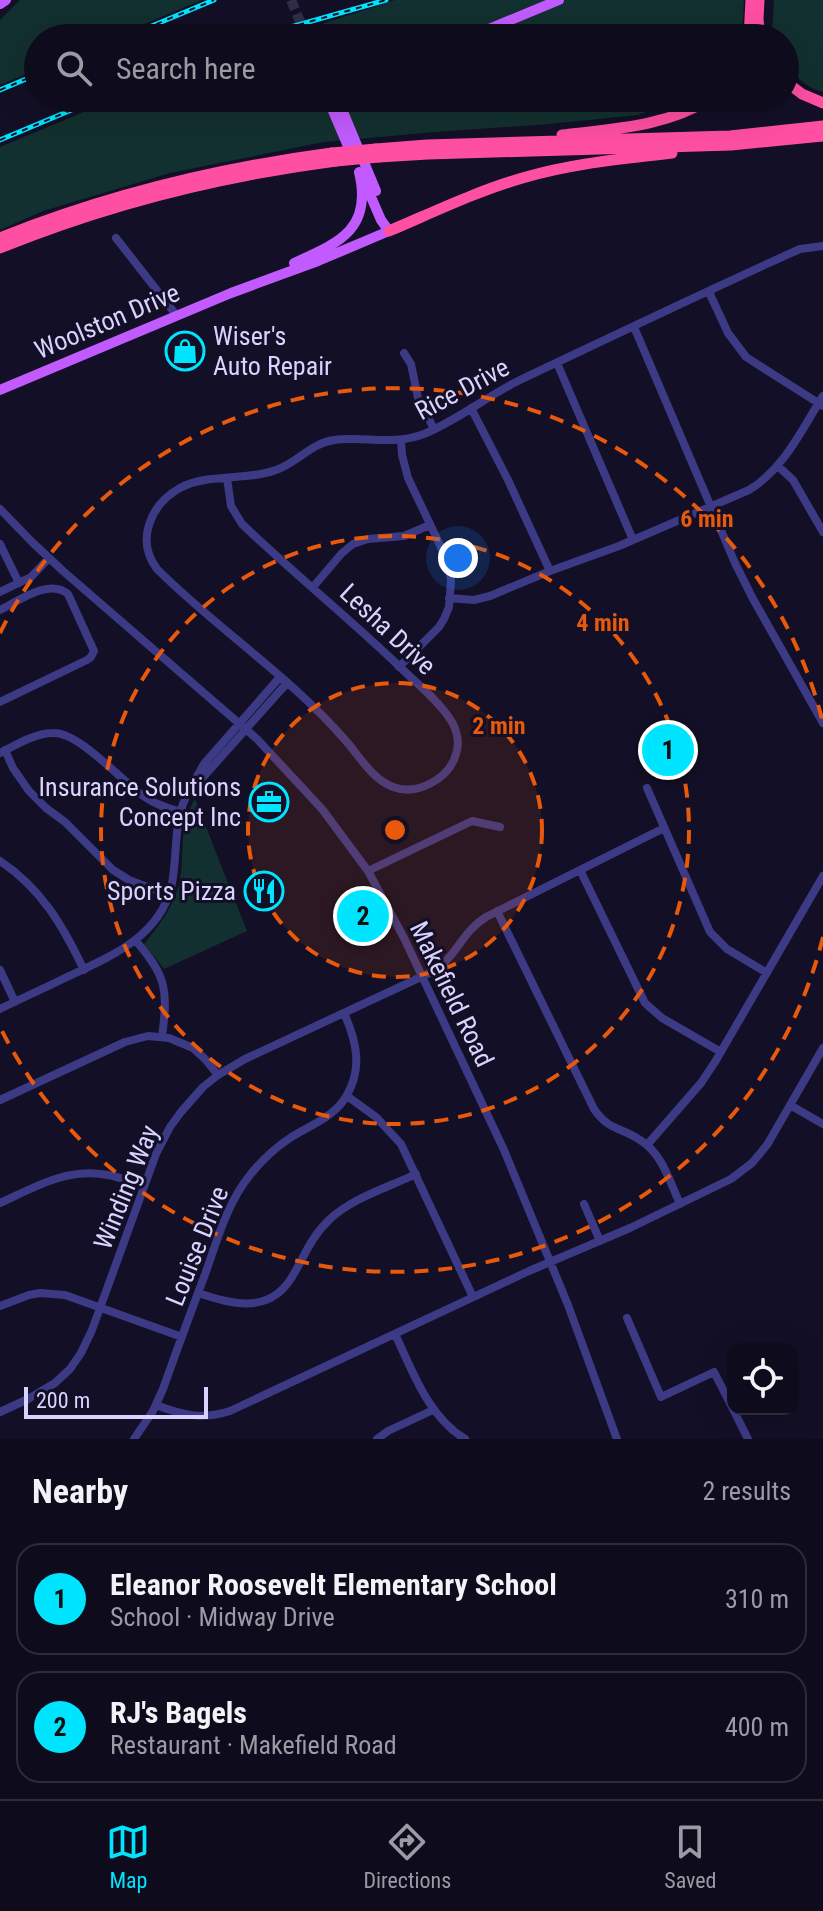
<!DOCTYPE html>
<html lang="en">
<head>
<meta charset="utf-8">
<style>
	:root { --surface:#0e0b1c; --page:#1c1929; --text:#f1f3f6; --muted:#9b9ba3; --line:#2e2b3b; --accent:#00e5ff }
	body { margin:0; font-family:"Roboto Condensed",sans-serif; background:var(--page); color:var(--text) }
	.controls { position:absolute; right:24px; bottom:24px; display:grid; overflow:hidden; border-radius:16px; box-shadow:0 8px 32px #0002 }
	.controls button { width:72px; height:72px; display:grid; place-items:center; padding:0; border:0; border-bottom:2px solid var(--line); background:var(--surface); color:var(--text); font:40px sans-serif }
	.scale { position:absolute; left:24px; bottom:20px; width:184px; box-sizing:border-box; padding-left:8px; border:4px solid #d9d4ff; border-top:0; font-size:22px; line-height:28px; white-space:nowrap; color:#d9d4ff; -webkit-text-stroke:6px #130f26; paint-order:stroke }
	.you { position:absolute; left:458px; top:558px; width:28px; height:28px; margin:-20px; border:6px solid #fff; border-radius:50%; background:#1a73e8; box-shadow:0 0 0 12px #1a73e833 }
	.badge { display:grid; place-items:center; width:52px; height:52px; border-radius:50%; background:var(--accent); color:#111; font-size:26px; font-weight:700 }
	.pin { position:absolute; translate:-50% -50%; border:4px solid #fff; box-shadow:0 2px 8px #0006 }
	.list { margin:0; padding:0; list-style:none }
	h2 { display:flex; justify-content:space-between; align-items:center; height:104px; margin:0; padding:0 32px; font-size:34px }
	h2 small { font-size:26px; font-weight:400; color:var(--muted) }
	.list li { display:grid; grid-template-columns:52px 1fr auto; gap:24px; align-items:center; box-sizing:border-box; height:112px; margin:0 16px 16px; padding:0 16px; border:2px solid var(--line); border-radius:24px }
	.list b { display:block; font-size:30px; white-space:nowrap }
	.list p { margin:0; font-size:26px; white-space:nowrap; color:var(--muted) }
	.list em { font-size:26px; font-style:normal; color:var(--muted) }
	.icon { flex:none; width:44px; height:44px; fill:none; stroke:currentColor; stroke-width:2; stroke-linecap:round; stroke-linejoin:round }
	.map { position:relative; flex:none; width:823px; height:1439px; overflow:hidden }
	.search { position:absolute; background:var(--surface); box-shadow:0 8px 32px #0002; left:24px; right:24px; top:24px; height:88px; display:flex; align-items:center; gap:20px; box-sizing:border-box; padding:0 28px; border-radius:44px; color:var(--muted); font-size:30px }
	.sheet { height:360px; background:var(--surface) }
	nav { display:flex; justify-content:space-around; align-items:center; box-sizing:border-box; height:112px; border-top:2px solid var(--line); background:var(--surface); font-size:22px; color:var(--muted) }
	nav a { display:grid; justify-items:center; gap:4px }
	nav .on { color:var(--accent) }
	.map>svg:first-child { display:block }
	.green { fill:#12302f }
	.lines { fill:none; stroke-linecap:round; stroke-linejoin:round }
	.major-tunnel { stroke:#312d47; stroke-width:10; stroke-dasharray:10 5; stroke-linecap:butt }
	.minor { stroke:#3d3a85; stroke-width:8 }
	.major { stroke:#c25bff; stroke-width:10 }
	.highway { stroke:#ff4fa3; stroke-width:11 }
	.rail-casing { stroke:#00e5ff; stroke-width:5 }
	.rail { stroke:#130f26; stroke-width:2; stroke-dasharray:6; stroke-linecap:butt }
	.highway-bridge { stroke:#ff4fa3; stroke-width:11 }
	.ring { fill:none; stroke:#e8590c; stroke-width:4; stroke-dasharray:14 10 }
	.labels { text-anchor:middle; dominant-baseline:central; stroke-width:6; stroke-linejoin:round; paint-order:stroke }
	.street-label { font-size:26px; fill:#d9d4ff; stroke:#130f26 }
	.poi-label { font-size:26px; fill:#d9d4ff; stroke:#130f26; text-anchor:end }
	.centre { fill:#e8590c; stroke:#130f26; stroke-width:4 }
	.ring-label { font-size:24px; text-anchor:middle; font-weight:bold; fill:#e8590c; stroke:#130f26; stroke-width:6; stroke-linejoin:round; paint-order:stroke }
</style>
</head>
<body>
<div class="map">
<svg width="823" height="1439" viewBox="0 0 823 1439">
	<rect width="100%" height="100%" fill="#130f26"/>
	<!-- green -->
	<path class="green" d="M20,0H202L111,38H38V69L0,85V20Z
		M395,0H744L743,21L739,38H279Z
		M774,0H823V92C809,89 788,73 785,58C784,52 785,44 785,38H774L772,33Z
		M117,98H685L638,115L549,124L435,132L324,142L170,173L43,211L0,230V147Z
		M195,799L247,931L164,969L144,944C158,927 174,906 179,884C186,854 177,827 195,799Z"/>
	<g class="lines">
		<!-- major-tunnel -->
		<path class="major-tunnel" d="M291,0L304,31"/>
		<!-- minor -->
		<path class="minor" d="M116,238L177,316
			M709,292L728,333L746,357L823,406
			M634,327L735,563L752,597L823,723
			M404,353L411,364L418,398L434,429
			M557,363L633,540
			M471,408L508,480L550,571
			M778,466L793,480L823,532
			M227,478L231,506L242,524C293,573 349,618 400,667C416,683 438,700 450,719C457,729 460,743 456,754C449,779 417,796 393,787C372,779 360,757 346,741C290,676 217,629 157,569C135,540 151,504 180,488C207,473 247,481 276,470C297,463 311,443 334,440C366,436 392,446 424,434C458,420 487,396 520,380C613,336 706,291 800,249L823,246
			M0,509L32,542L63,571L257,739L322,809L368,871L404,938L504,1150L568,1305L617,1439
			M0,544L19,583
			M313,587L342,553L353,544L368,539L404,536L430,525
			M0,592L31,577L49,558
			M449,598L474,600L490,596L550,571L619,546L749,490C784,469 802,429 823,396
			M0,610C19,601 49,578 68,594L94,651L91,657L87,660L0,702
			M399,667L439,627L444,619L449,607L451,581L449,568L440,545L408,478L402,455L401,440
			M5,750L13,768L29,791L46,808L65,822L113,870L129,880L168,895
			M0,753C16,745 35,733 53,733C80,732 122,782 145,797C156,805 168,808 181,812
			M197,784L287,683
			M647,788L710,932L727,949L767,973
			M0,861C41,888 63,926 84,970
			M580,870L645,1003L662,1018L721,1052
			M368,871L472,821L500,827
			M497,911L594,1109C609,1131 621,1127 640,1140C662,1153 670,1182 680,1204
			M136,941C167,977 168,990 162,1037
			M0,970L15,1002
			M0,1009C22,998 45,988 67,977C109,957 158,938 171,888C177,863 174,838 180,814C184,796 195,780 204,764L280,677
			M347,1096L376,1117L401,1144L473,1297
			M0,1100L125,1042L148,1036L169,1038L193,1048L205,1059L218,1075
			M790,1105L823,1124
			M647,1145L701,1083L715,1062L823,876
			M0,1203C35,1187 68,1167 108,1175C120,1177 132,1182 144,1187
			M584,1204L600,1241
			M198,1293C232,1304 269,1315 292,1277C304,1257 311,1237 329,1220C352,1198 387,1188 416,1174
			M0,1306L29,1295L40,1293L65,1295L182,1337
			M627,1318L661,1397L714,1372L733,1409
			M395,1334C413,1372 428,1416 465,1439
			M156,1405C182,1415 202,1420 230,1411L529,1271L630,1228L731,1179L752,1163L767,1145L823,1048
			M733,1409L748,1439
			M0,1412L28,1399L55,1383L70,1369L81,1353L92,1330L156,1154L170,1127L181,1112L203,1087L218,1075L245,1059L436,970C457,955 462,932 486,917L664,828
			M134,1439L153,1411L163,1389C177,1349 192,1309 207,1269C218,1237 228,1202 250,1175C261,1161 275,1148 290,1138C310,1125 335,1117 347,1095C363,1067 356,1040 344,1013
			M377,1439L388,1431L433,1410"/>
		<!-- major -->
		<path class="major" d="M0,4L6,0
			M304,31L307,38
			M467,38L559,0
			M331,98L333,111L353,158
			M334,98L341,107L376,191
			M365,183L381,220L389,231
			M294,263C338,243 373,230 359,172
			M0,390L231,293L318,261L389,231"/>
		<!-- highway -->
		<path class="highway" d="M759,0L758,19L760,38
			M749,38L751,0
			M785,81L802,94L823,103
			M562,135C612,129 667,127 711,98
			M376,149L427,145L730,136L823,126
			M379,157L428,154L731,145L823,136
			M389,231C434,212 479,190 526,177C574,163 623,159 672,153
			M0,238C107,195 218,168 332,153
			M0,248C108,204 220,176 336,161"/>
		<defs>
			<path id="rail" d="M123,38L214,0
				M252,38L386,0
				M0,90L38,74
				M0,140L100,98"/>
		</defs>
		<!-- rail casing -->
		<use href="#rail" class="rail-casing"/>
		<!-- rail -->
		<use href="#rail" class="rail"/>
		<!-- highway-bridge -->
		<path class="highway-bridge" d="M332,153L376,149
			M336,161L379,157"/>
	</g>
	<!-- distance rings -->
	<circle cx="395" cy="830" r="147" fill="#e8590c" fill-opacity=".12"/>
	<g class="ring">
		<circle cx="395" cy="830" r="147"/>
		<circle cx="395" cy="830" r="294"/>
		<path d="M823 937A441 441 0 0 1 0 1027M0 633A441 441 0 0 1 823 723"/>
	</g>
	<!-- icons -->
	<defs>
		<symbol id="shop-ring" viewBox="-11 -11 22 22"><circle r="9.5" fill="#130f26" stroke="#00e5ff" stroke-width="1.5"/><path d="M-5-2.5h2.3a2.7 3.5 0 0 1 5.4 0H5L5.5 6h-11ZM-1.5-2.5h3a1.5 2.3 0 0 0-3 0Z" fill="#00e5ff"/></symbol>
		<symbol id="office-ring" viewBox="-11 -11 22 22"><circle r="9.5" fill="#130f26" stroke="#00e5ff" stroke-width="1.5"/><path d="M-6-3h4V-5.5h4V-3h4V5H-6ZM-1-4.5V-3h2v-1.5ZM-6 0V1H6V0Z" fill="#00e5ff"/></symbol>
		<symbol id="restaurant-ring" viewBox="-11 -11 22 22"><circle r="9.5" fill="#130f26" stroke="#00e5ff" stroke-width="1.5"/><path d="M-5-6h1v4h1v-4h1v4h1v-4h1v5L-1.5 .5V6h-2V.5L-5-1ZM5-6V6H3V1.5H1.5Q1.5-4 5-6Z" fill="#00e5ff"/></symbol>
	</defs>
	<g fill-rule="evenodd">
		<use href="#shop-ring" x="163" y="329" width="44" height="44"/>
		<use href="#office-ring" x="247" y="780" width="44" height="44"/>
		<use href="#restaurant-ring" x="242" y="869" width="44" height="44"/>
	</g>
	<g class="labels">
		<!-- street labels -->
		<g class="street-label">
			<text transform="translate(107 321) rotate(-23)">Woolston Drive</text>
			<text transform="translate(462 389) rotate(-28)">Rice Drive</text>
			<text transform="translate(388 629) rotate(43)">Lesha Drive</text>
			<text transform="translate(452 994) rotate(64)">Makefield Road</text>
			<text transform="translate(126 1187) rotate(-68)">Winding Way</text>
			<text transform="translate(197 1246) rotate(-68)">Louise Drive</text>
		</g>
		<!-- poi labels -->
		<g class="poi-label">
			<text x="213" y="336" text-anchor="start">Wiser's<tspan x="213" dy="30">Auto Repair</tspan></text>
			<text x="241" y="787">Insurance Solutions<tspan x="241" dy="30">Concept Inc</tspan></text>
			<text x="236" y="891">Sports Pizza</text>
		</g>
	</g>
	<circle cx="395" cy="830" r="12" class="centre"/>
	<g class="ring-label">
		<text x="707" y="527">6 min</text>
		<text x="603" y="631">4 min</text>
		<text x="499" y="734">2 min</text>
	</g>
</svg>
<div class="controls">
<button><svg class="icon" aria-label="locate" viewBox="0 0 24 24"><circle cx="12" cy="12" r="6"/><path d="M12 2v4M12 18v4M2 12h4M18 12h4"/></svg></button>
</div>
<div class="scale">200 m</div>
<div class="you"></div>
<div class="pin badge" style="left:668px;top:750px">1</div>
<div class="pin badge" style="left:363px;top:916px">2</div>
<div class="search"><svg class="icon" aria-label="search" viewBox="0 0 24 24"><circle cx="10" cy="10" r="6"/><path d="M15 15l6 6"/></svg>Search here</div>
</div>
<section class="sheet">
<h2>Nearby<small>2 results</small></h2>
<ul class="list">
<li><span class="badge">1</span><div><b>Eleanor Roosevelt Elementary School</b><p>School · Midway Drive</p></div><em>310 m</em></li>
<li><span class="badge">2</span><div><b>RJ's Bagels</b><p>Restaurant · Makefield Road</p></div><em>400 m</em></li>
</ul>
</section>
<nav>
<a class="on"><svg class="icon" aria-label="map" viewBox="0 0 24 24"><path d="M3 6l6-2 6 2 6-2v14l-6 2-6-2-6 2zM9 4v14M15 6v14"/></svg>Map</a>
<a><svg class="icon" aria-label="directions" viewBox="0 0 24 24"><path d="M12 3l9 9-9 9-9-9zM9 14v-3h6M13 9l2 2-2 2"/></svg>Directions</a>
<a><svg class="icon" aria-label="saved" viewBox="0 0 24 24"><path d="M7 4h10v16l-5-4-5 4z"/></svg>Saved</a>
</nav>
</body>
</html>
